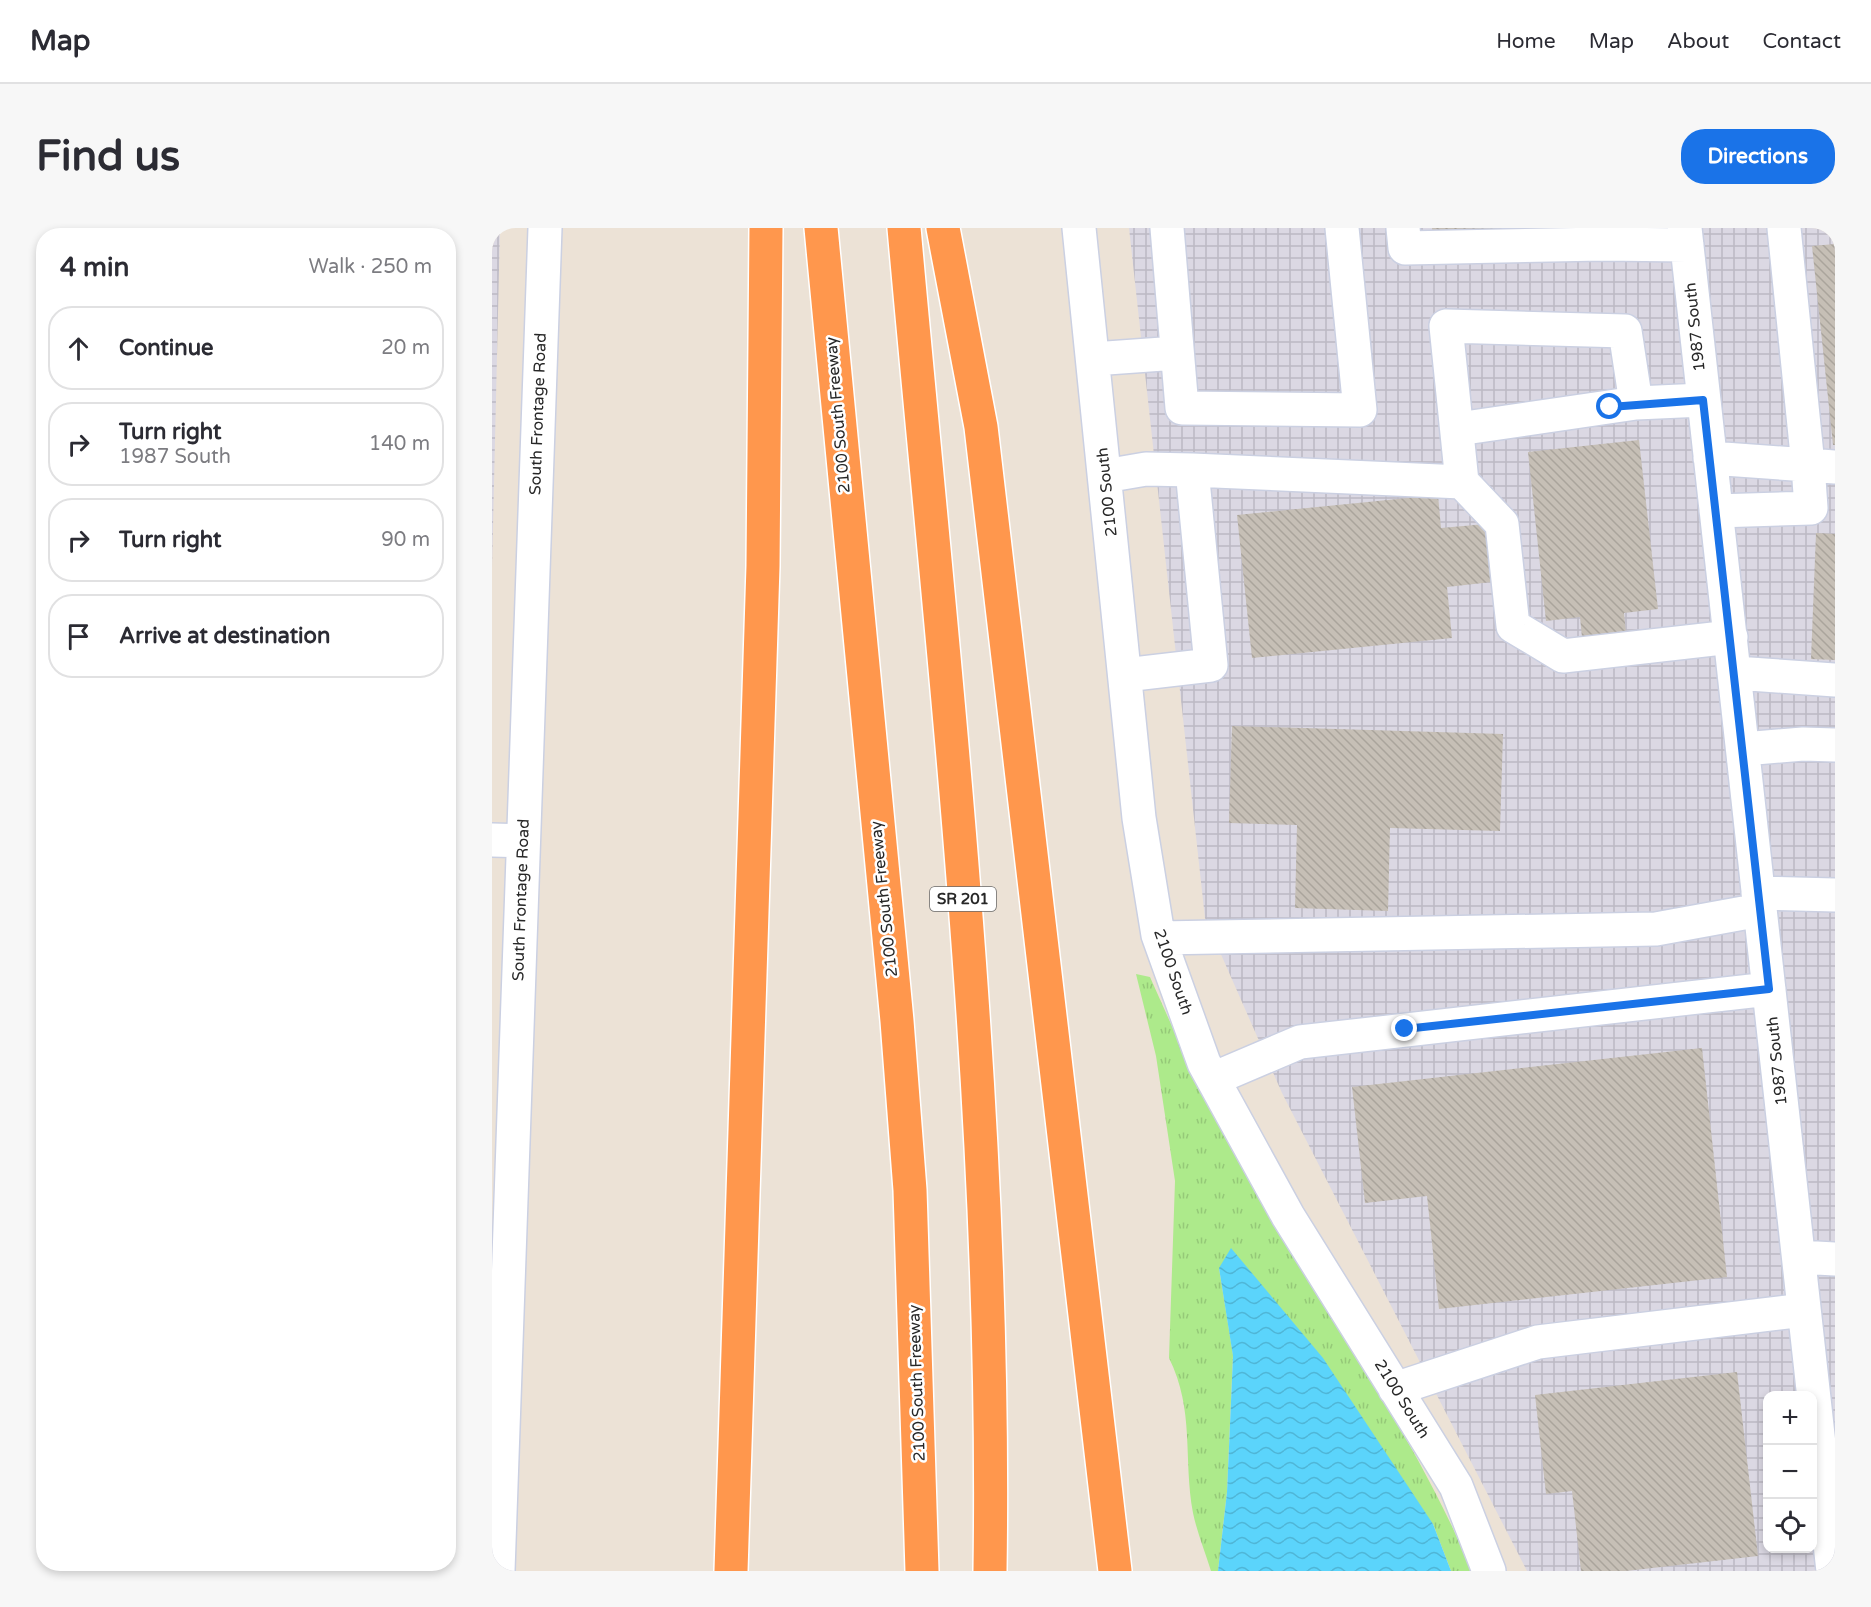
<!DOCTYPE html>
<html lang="en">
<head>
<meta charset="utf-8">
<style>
	:root { --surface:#fff; --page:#f7f7f7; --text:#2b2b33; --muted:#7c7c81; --line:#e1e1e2; --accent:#1a73e8 }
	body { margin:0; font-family:"Varela Round",sans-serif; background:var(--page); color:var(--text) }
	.controls { position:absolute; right:18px; bottom:18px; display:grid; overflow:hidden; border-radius:12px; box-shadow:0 3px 9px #0003 }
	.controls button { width:54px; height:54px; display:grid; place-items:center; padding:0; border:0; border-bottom:2px solid var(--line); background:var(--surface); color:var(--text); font:30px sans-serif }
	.stop { position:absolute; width:18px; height:18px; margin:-14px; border:4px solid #1a73e8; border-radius:50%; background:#fff }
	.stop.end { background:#1a73e8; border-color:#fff; box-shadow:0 2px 6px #0008 }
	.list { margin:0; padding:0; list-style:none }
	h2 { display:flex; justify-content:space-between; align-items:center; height:78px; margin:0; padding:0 24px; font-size:26px }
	h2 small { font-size:20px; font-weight:400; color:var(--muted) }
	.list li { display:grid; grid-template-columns:39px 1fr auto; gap:18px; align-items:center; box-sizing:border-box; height:84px; margin:0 12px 12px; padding:0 12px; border:2px solid var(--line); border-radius:24px }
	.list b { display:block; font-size:22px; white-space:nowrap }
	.list p { margin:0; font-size:20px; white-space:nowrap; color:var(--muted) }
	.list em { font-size:20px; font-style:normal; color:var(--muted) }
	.icon { flex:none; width:33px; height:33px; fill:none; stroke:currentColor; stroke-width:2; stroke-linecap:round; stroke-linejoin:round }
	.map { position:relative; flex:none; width:1343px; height:1343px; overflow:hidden; border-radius:24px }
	header { display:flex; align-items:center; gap:36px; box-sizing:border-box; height:84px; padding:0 30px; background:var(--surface); border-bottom:2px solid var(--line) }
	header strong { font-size:28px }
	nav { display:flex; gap:33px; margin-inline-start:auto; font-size:21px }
	.intro { display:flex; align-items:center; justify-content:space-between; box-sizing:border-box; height:144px; padding:0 36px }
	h1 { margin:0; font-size:42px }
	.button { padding:15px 27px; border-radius:24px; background:var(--accent); color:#fff; font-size:21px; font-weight:700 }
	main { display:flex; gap:36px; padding:0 36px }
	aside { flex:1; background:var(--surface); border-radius:24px; box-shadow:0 3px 9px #0003 }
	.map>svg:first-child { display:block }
	.industrial { fill:url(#industrial-grid); fill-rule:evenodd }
	.grass { fill:url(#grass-tufts) }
	.water { fill:url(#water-waves) }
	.building { fill:url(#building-back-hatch) }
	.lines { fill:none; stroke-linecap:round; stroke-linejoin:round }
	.minor-casing { stroke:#cbd0e2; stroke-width:36 }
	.highway-casing { stroke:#fff; stroke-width:36 }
	.minor { stroke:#fff; stroke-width:33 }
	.highway { stroke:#ff974d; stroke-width:33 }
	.route { stroke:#1a73e8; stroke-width:8 }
	.labels { text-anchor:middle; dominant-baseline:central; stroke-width:5; stroke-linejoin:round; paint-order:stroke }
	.shield { fill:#fff; stroke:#686868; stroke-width:1.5 }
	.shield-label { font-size:15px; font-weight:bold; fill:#272727 }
	.street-label { font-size:16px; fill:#272727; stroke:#fff }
</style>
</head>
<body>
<header>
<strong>Map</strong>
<nav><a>Home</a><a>Map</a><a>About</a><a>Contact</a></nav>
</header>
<div class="intro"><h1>Find us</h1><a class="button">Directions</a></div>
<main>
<aside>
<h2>4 min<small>Walk · 250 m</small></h2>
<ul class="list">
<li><svg class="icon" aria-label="ahead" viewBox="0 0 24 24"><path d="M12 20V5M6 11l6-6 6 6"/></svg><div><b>Continue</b></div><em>20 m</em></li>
<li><svg class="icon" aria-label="right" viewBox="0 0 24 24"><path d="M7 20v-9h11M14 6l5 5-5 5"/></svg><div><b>Turn right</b><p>1987 South</p></div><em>140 m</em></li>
<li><svg class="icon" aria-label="right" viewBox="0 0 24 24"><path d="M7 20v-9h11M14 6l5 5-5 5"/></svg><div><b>Turn right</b></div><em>90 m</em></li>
<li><svg class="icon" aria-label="arrive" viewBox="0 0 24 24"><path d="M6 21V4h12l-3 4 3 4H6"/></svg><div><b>Arrive at destination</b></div></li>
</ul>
</aside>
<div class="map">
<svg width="1343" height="1343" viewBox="0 0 1343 1343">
	<defs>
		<pattern id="industrial-grid" width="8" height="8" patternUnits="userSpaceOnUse" patternTransform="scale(1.5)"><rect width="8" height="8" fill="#dbd8e3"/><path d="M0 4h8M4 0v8" fill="none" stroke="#bcb9c3"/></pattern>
		<pattern id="grass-tufts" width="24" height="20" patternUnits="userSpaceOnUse" patternTransform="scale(1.5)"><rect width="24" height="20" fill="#adea8b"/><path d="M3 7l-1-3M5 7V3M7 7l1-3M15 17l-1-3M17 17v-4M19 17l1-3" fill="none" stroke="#95c978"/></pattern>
		<pattern id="water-waves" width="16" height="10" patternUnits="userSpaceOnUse" patternTransform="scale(1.5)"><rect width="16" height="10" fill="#5bd4fb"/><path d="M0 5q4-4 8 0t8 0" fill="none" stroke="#4fb6d7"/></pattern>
		<pattern id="building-back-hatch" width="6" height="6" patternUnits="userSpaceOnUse" patternTransform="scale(1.5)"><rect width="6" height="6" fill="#c6bfb6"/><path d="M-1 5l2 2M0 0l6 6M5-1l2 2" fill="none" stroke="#aaa49c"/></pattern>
	</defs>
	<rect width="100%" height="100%" fill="#ece2d6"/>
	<!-- industrial -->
	<path class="industrial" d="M0,0H8L0,341Z
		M637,0H1343V1343H1035L790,865L713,690ZM1276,1168H1320V1320H1276Z"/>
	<!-- grass -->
	<path class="grass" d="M644,746L658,749C693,828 729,906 773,981C845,1100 926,1214 980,1343H959L941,1296L727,1040L741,1127L735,1264L726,1343H719C713,1324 705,1304 701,1285C691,1230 703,1183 677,1130L683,953L664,828Z"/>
	<!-- water -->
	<path class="water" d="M739,1020L831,1130L941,1296L959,1343H726L735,1264L741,1128L727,1040Z"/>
	<!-- building -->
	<path class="building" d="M940,0H1034V3L941,11Z
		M1343,16V217H1341L1320,18Z
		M1147,212L1166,381L1132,385L1135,415L1091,420L1088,389L1054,393L1036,224Z
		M946,267L949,300L994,296L1000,354L955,359L960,410L760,430L745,287Z
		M1324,305L1343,306V432L1319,431Z
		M740,498L1011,506L1008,603L898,600L896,683L803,680L805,597L737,595Z
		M1210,820L1235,1049L947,1081L935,968L873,975L860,859Z
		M1245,1144L1266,1328L1134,1343H1089L1080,1263L1054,1266L1043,1167Z"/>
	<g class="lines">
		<defs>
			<path id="minor" d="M587,0L647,590L666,707L712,835L796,988L964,1258L997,1343
				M675,0L690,180L868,182L850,0
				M911,0L913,20L1110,16L1195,17
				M1193,0L1341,1343
				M1292,0L1316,237L1343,239
				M601,131L685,125
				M1144,175L1211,172
				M1218,230L1316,237L1319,280L1224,283
				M613,248L654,241L700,242
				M970,254L1010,296L1021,398L1071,428L1239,409
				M1243,445L1343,452
				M633,447L719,437L700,242L970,254L954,98L1133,103L1144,175L966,201
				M1251,521L1311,516L1343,517
				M0,612L31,613
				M1266,665L1343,667
				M667,710L1164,701L1268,682
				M721,851L808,814L1277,761
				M1307,1029L1343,1031
				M903,1161L1046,1114L1312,1082
				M6,1343L53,0"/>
			<path id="highway" d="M329,0L405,793L418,962L430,1343
				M412,0C452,446 505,894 498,1343
				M451,0L489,199L623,1343
				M239,1343L271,338L274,0"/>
		</defs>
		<!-- minor casing -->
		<use href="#minor" class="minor-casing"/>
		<!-- highway casing -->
		<use href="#highway" class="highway-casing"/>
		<!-- minor -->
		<use href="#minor" class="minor"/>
		<!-- highway -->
		<use href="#highway" class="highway"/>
	</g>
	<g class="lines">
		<!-- route -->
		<path class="route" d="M913,801L1277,761L1211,172L1118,179"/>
	</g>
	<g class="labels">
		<!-- shield labels -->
		<rect class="shield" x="438" y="659" width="66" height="24" rx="4.5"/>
		<g class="shield-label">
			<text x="471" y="671">SR 201</text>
		</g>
		<!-- street labels -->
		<g class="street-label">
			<text transform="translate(1203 99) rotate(-96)">1987 South</text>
			<text transform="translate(46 186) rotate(-88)">South Frontage Road</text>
			<text transform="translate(346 187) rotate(-95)">2100 South Freeway</text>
			<text transform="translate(615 264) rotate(-96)">2100 South</text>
			<text transform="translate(392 671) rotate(-96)">2100 South Freeway</text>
			<text transform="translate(29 672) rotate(-88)">South Frontage Road</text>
			<text transform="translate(681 744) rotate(71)">2100 South</text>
			<text transform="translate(1285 833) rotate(-96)">1987 South</text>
			<text transform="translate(425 1155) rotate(-92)">2100 South Freeway</text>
			<text transform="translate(910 1171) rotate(58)">2100 South</text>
		</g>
	</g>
</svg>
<div class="controls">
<button>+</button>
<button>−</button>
<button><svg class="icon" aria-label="locate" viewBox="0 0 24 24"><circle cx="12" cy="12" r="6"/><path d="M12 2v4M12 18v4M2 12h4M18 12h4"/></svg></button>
</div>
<div class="stop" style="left:1118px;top:179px"></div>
<div class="stop end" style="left:913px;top:801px"></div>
</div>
</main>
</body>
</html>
